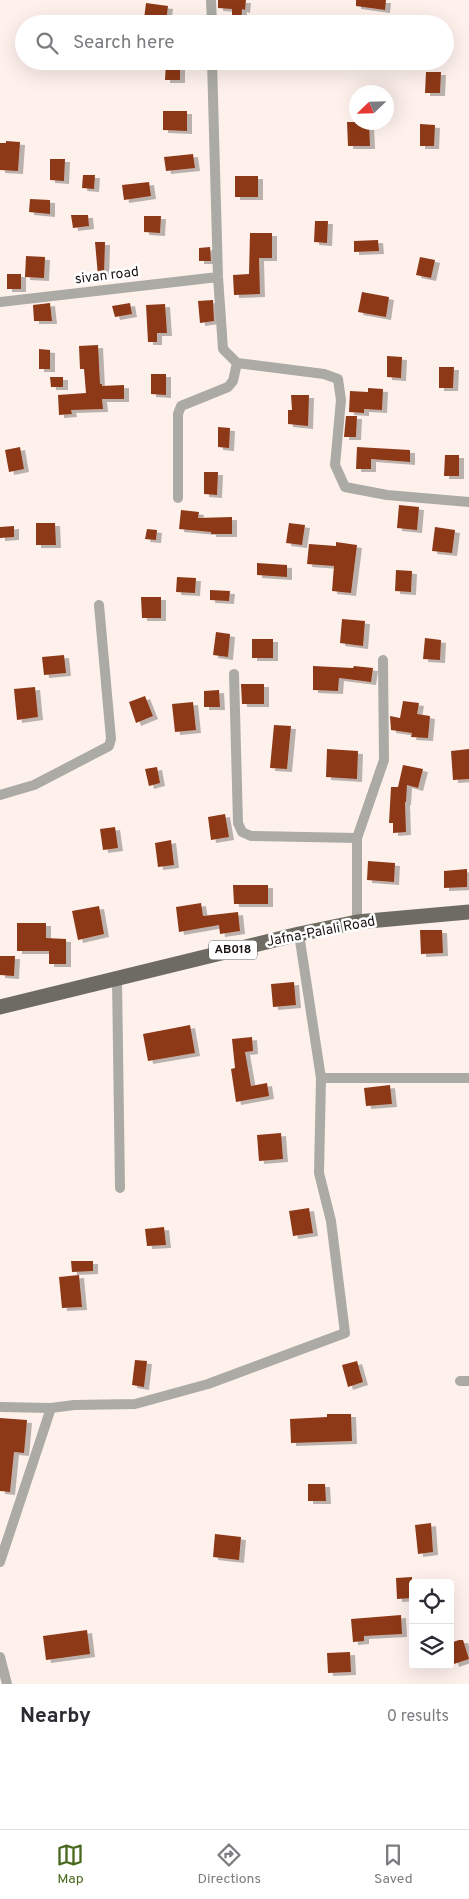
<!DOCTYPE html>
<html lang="en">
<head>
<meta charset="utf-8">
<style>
	:root { --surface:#fff; --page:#f7f7f7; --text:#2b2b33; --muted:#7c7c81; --line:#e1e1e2; --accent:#49691f }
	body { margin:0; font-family:Overpass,sans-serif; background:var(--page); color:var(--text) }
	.controls { position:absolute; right:15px; bottom:15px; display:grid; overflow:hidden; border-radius:5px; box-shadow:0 5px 20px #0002 }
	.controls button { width:45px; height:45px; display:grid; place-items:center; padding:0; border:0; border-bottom:1px solid var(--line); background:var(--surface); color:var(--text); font:25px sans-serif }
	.compass { position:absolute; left:349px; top:85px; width:45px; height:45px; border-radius:50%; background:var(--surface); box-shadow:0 5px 20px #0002; rotate:247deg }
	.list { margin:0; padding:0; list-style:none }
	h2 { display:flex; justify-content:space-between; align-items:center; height:65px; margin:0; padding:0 20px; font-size:21px }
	h2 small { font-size:16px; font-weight:400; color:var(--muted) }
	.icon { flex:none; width:28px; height:28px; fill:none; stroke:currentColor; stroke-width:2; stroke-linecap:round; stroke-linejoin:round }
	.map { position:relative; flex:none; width:469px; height:1684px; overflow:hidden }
	.search { position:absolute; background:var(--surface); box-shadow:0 5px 20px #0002; left:15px; right:15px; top:15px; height:55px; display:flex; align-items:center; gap:12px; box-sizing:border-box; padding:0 18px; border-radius:28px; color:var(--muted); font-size:19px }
	.sheet { height:145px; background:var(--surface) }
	nav { display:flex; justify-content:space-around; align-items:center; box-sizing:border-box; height:70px; border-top:1px solid var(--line); background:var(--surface); font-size:14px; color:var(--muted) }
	nav a { display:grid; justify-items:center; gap:2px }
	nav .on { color:var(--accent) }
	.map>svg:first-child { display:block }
	.building { fill:#8d3919; filter:url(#shadow) }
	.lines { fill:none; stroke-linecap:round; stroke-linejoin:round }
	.minor { stroke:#abaaa4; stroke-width:10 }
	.primary { stroke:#6e6c62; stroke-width:15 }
	.labels { text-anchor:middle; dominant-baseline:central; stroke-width:5; stroke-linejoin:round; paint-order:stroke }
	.shield { fill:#fff; stroke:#5f5b5a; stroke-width:1 }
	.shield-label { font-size:12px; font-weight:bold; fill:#1a1513 }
	.street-label { font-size:14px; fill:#1a1513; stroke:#fff }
</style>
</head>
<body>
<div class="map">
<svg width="469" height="1684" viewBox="0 0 469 1684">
	<defs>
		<filter id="shadow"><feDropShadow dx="5" dy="3" stdDeviation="0" flood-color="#0004"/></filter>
	</defs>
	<rect width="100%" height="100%" fill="#fef1ec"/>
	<!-- building -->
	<path class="building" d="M218,0H246L245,10L242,9L241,24H232V9L218,8Z
		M356,0H386L385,10L356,6Z
		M146,3L168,6L166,22L144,19Z
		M166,61H180V80H165Z
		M426,72H441L440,93H425Z
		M163,111H187V131L163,130Z
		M347,122H369L370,146H348Z
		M420,124L435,125L434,146H420Z
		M6,141L20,142L18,171L0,170V143H6Z
		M193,154L195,168L166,171L164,157Z
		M50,159H65L64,181L50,180Z
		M83,175H95L94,189L82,188Z
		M235,176H258V197H235Z
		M149,182L151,196L124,200L122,185Z
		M30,199L50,200V214L29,212Z
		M71,215H88L89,226L73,228Z
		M144,216H161L160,233L144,232Z
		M315,221H328L327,243L314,242Z
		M250,233H272V258H259L260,294L234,295L233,275L249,274Z
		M378,240L379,251L354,252V241Z
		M95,242H105L104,276H98Z
		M210,247L211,261H199V248Z
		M26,256L45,257L44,278L25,277Z
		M420,257L435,260L431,278L416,275Z
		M7,274H21V289H7Z
		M362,292L389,297L386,317L358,312Z
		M213,300L214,321L200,323L198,301Z
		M50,303L52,321H34L33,305Z
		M130,303L132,314L115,317L112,306Z
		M165,304L167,333H157V342H148L146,305Z
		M98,345L100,384H102V386L124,385V399H102L103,409L71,410L72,414L59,415L58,395L86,393L84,369H80L79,346Z
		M39,349L50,350V369H39Z
		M387,356L402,357L401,378L387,377Z
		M439,367H454L453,388H439Z
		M151,374H166V395L151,394Z
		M50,377H63V387H51Z
		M368,388L383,389L382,410L364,409V413L349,412L350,391L368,392Z
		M291,395H309L308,426L288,424V410H292Z
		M346,416H357L356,437H344Z
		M218,427L230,428L229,448L218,447Z
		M20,447L24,469L9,472L5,450Z
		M357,447L410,450V462L371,459V469H356Z
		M445,455H459V476H444Z
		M204,472H218L217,495L204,494Z
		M399,505L419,507L417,530L397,528Z
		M181,510L199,512L198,518L232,517V534H211V532L179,529Z
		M36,523H55L56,545H36Z
		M289,523L305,525L302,545L286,543Z
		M14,526V537L0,538V527Z
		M435,527L455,530L452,553L432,551Z
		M147,529L157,530L156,540L145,539Z
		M336,542L357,545L351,593L332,591L334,566L307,564L309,544L336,546Z
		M257,563L287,565V577L257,575Z
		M396,570L412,571L411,592L395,591Z
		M177,577L196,578L195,593L176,592Z
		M210,590L230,591L229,601L210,600Z
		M141,597H161V618H142Z
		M342,619L365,621L363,646L340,643Z
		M216,632L230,634L228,657L213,655Z
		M425,638L441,640L440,660L423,659Z
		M252,639H273V658H252Z
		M64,655L66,673L44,675L42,657Z
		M313,666L353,668L354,666L373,668L371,682L339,678L338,691L313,690Z
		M241,684H264V704H242Z
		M35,687L38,717L17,720L14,689Z
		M219,690L220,707H204V691Z
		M145,696L153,716L136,723L129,702Z
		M403,701L419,703L417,714L430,716L428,738L411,737L412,733L391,730L390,716L400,718Z
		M193,702L196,730L175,732L172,704Z
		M274,725L291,726L287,769L270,768Z
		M327,749L358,751L357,779L326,777Z
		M469,749V779L453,780L451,751Z
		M403,765L423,769L418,788L407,785L406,802H405L406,832L393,833V823H389L391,787H398Z
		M157,767L160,783L149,786L145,769Z
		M225,814L229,837L211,840L208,817Z
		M115,827L118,848L103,850L100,829Z
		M171,840L174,865L158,867L155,843Z
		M368,861L395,863L394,882L367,880Z
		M467,869V887L444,888V871Z
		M233,885H268V904H234Z
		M201,903L203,916L238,912L240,931L220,934L219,925L179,932L176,907Z
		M99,906L104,934L78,940L72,911Z
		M17,923H46V938L66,939V964H49V951H17Z
		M420,930H442L443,953L421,954Z
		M0,956H15L14,976L0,975Z
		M294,982L296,1005L273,1007L271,984Z
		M190,1025L195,1053L148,1061L143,1034Z
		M252,1037L253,1051L245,1052L251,1086L267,1083L269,1096L236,1102L231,1069L235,1068L232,1039Z
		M390,1085L392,1104L366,1106L364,1088Z
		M281,1133L283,1159L259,1161L257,1135Z
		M309,1208L313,1233L293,1236L289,1211Z
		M164,1227L166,1245L147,1246L145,1229Z
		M71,1261H93V1271L72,1272Z
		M79,1275L82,1307L62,1308L59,1277Z
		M135,1360L147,1361L144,1387L132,1385Z
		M357,1361L363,1382L348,1387L342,1365Z
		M327,1414H351L352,1441L291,1443L290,1419L327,1417Z
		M0,1418L27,1420L24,1453L14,1452L10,1492L0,1491Z
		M308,1484H325L326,1501H308Z
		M431,1523L433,1552L418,1554L415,1525Z
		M215,1534L241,1537L239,1560L213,1557Z
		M412,1577L413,1598L397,1599L396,1578Z
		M401,1615L402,1634L364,1636V1641L353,1642L351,1619Z
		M87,1630L90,1654L46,1660L43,1636Z
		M459,1640H463L469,1659L454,1664L450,1650V1643Z
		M350,1652L351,1672L328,1673L327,1653Z"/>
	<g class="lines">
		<!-- minor -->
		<path class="minor" d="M211,0L212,24
			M212,61L218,277L223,349L237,363L324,374L338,379L341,400L335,465L345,487L387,495L469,502
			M0,302L218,277
			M178,498V414L181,406L228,387L233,381L237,363
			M234,674L238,823L242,832L251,836L357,838
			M0,795L34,785L109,746L111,739L99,605
			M357,922V838L384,760L383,660
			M117,979L120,1188
			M321,1078H469
			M460,1381H469
			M0,1407L51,1408L0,1562
			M51,1408L74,1405L135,1404L208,1384L345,1333L331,1221L319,1173L321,1078L299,934
			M0,1657L7,1684"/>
		<!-- primary -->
		<path class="primary" d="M0,1007L299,934L357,922L469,912"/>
	</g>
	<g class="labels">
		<!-- shield labels -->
		<rect class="shield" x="209" y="940.5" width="48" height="19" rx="4"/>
		<g class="shield-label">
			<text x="233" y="950">AB018</text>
		</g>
		<!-- street labels -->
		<g class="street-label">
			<text transform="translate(107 276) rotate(-7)">sivan road</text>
			<text transform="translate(321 932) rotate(-11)">Jafna-Palali Road</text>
		</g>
	</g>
</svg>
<div class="controls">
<button><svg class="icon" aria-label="locate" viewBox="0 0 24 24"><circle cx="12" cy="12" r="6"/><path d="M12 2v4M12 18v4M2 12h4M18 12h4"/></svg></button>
<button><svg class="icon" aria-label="layers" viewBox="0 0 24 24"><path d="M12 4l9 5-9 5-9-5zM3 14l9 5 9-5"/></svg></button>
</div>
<svg class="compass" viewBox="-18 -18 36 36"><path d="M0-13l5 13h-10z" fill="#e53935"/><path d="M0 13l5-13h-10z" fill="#7c7c81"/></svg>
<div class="search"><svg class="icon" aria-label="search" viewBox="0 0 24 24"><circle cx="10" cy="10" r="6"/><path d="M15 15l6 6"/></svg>Search here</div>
</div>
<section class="sheet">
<h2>Nearby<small>0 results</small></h2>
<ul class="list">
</ul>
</section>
<nav>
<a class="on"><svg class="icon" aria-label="map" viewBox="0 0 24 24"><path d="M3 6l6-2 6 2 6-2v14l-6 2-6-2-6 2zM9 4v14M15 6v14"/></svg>Map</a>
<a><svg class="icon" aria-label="directions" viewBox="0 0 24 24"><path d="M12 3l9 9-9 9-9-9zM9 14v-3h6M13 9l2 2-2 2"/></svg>Directions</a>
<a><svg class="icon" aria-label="saved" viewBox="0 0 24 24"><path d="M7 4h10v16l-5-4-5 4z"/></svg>Saved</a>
</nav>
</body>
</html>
